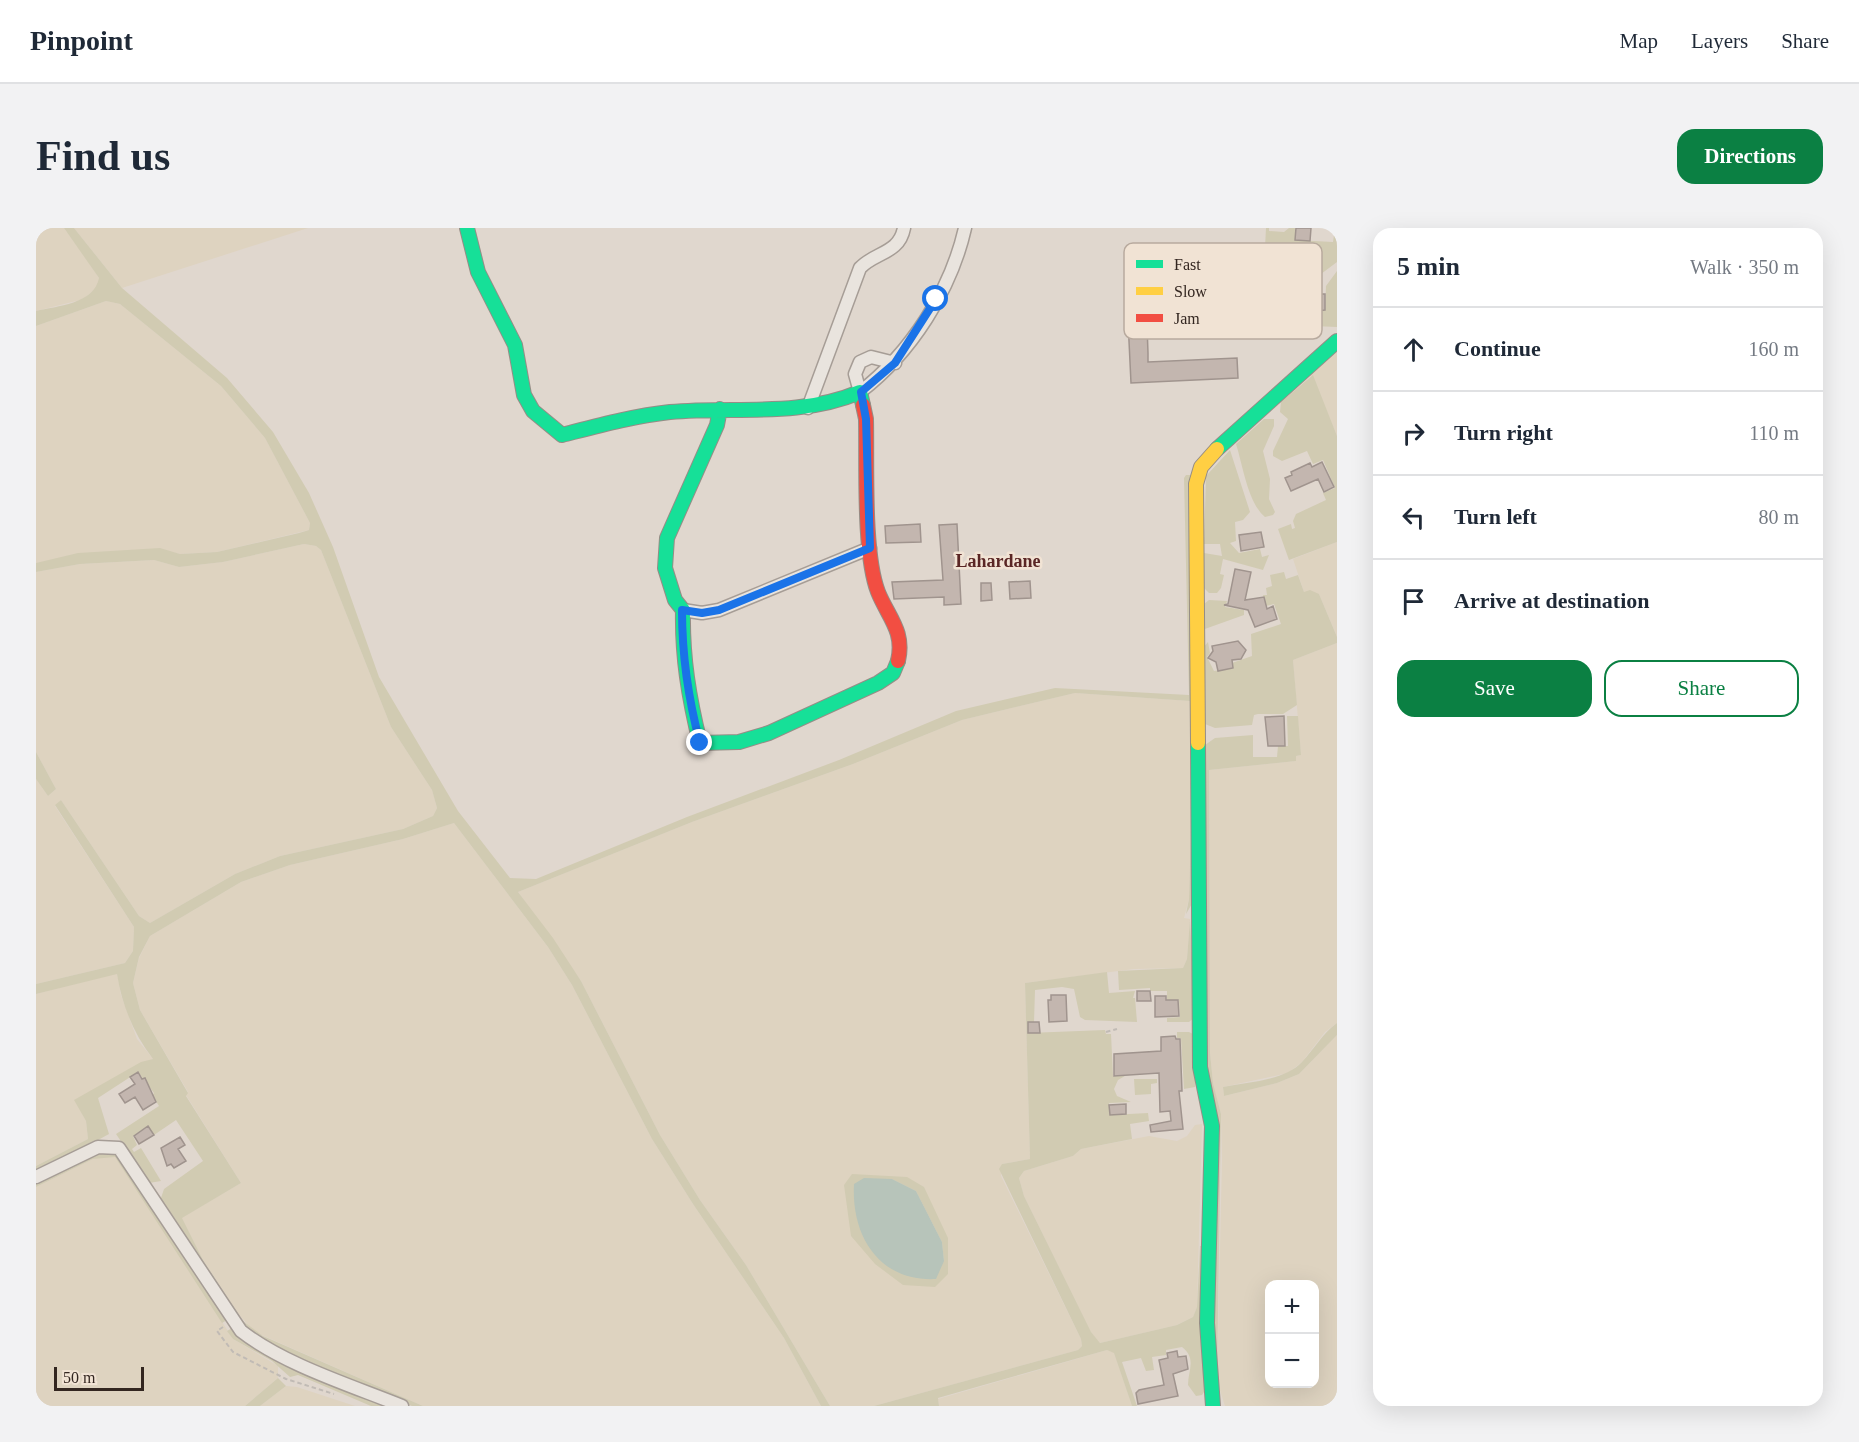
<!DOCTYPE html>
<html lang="en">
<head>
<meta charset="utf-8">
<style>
	:root { --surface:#fff; --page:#f2f2f3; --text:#1f2937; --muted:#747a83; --line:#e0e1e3; --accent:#0b8043 }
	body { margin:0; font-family:Georgia,serif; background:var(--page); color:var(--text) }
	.controls { position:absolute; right:18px; bottom:18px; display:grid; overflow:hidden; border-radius:12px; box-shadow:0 6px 24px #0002 }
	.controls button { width:54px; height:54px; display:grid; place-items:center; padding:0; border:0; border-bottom:2px solid var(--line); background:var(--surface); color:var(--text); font:30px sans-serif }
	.scale { position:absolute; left:18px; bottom:15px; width:90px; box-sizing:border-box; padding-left:6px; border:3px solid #332620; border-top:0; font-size:16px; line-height:21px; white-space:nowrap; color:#332620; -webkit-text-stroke:4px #f1e3d4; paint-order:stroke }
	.stop { position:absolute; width:18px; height:18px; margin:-14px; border:4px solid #1a73e8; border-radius:50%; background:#fff }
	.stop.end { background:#1a73e8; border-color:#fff; box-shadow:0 2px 6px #0008 }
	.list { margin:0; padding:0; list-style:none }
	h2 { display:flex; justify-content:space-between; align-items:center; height:78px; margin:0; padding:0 24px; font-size:26px }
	h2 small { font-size:20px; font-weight:400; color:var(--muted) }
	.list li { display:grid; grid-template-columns:39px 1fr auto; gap:18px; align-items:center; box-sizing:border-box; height:84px; padding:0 24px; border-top:2px solid var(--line) }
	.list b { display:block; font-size:22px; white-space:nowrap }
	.list em { font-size:20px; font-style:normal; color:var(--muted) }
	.actions { display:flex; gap:12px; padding:18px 24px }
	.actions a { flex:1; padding:14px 0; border:2px solid var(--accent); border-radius:18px; text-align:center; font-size:21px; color:var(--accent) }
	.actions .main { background:var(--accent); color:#fff }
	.icon { flex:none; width:33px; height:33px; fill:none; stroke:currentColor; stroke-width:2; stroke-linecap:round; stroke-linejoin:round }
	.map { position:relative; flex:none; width:1301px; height:1178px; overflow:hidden; border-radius:18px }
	header { display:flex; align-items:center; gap:36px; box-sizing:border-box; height:84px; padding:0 30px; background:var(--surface); border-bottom:2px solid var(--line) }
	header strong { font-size:28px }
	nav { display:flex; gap:33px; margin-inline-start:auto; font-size:21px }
	.intro { display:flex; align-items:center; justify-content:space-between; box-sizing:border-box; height:144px; padding:0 36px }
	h1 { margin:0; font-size:42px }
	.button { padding:15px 27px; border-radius:18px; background:var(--accent); color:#fff; font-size:21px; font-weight:700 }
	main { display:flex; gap:36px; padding:0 36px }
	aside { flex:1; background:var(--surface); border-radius:18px; box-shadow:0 6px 24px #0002 }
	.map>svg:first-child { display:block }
	.farmland { fill:#ded3c0; fill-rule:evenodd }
	.green { fill:#d1cbb2; fill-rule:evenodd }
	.water { fill:#b7c4ba }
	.building { fill:#c3b6af; stroke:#a0948e; stroke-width:1.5 }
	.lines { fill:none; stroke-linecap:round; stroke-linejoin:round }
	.street-casing { stroke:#a69d96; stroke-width:15 }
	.fast-casing { stroke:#958d86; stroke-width:16 }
	.slow-casing { stroke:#958d86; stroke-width:16 }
	.jam-casing { stroke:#958d86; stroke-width:16 }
	.path { stroke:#c1bbb5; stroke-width:2; stroke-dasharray:4.5 3; stroke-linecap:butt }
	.street { stroke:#e9e4de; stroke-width:12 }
	.fast { stroke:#16e098; stroke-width:14 }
	.slow { stroke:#ffcf43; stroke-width:14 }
	.jam { stroke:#f24e42; stroke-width:14 }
	.route { stroke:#1a73e8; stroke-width:8 }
	.labels { text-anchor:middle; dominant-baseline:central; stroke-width:5; stroke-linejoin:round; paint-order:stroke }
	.quarter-label { font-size:18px; font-weight:bold; fill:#5a2625; stroke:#f1e3d4 }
	.key { fill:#f1e3d4; stroke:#b8aa9e; stroke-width:1.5 }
	.key-label { font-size:16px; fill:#332620 }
</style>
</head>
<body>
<header>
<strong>Pinpoint</strong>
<nav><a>Map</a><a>Layers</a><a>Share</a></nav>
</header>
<div class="intro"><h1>Find us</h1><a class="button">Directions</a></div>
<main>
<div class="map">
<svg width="1301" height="1178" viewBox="0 0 1301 1178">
	<rect width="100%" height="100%" fill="#e0d7ce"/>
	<!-- farmland -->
	<path class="farmland" d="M0,0H28L51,32L63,50L62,58L48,71L0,83Z
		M38,0H272L86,60Z
		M70,73L84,76L185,158L229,210L274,295L273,302L181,324L144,326L123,321L0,335V98Z
		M1301,123V208L1273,143Z
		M1301,314V409L1283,366L1268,364L1257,331Z
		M268,316L280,318L285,322L355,499L396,562L401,580L397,588L367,601L244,628L199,646L114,695L103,688L25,572L19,578L98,699L97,723L89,735L0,756V551L12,568L20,561L0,524V344L44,336L118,332L143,339L187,334Z
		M1301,415V795L1289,804L1266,834L1252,845L1187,859L1188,868L1241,855L1263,846L1301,807V1178H1189L1181,1153L1186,931L1185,886L1177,855L1174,825L1173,542L1260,533V528L1265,527L1257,432ZM1234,1056H1278V1156H1234Z
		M1039,465L1154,473L1156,569L1153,671L1148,690L1154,691L1151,731L1147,740L1098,741L989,755L994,931L966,936L965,948L1045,1111L1046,1118L1042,1122L838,1178H794L710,1037L664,972L624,907L545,753L482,664L656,594L817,536L926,492Z
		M418,595L512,719L536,757L616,911L657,976L748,1110L785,1178H387L219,1104L203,1087L167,1032L145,990L205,955L150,867L152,864L104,782L97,755L103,730L114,708L205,654L254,637L367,611Z
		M81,745L85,767L101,811L117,831L39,872L50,893L52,911L0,938V766Z
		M1166,896L1161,1079L1157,1089L1141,1097L1064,1115L1055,1105L988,968L983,950L988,943L1037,928L1045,921L1113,908L1141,913L1151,908L1159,897Z
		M70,928L79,929L85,936L197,1111L242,1138V1150L209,1178H0V959L57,931Z
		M1071,1122L1078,1124L1096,1178H903L902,1171Z
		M250,1158L261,1159L319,1178H224Z"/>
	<!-- green -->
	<path class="green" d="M28,0H38L86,60L191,150L237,204L273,265L297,319L343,449L422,583L474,650L500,651L651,589L803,532L920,483L1019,460L1153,467L1148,250L1150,247H1155L1157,674L1150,686L1153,671L1156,569L1154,473L1039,465L926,492L817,536L656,594L482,664L517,710L545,753L624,907L664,972L710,1037L794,1178H785L748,1110L657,976L616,911L536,757L512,719L418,595L367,611L254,637L205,654L114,708L103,729L97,755L104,782L152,865L150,868L205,955L146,990L167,1032L203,1087L200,1091L124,973L128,961L167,933L140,892L118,907L112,898L97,908L101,917L96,921L98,924L105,920L125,953L113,955L80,906L123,878L116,867L118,865L102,844L62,870L73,906L0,946V938L52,911L50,893L38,872L105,834L117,831C97,805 86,777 81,746L0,766V756L89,735L97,723L98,699L19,577L25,572L103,688L114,695L199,646L244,628L367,601L397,588L401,580L396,562L355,499L285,322L280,318L268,316L187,334L143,339L118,332L44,336L0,344V335L42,325L124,320L144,326L181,324L263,305L273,302L274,295L229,210L185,158L84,76L70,73L0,98V83C21,78 58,76 63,50Z
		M1230,0H1233V3L1248,4L1253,0H1259V12L1297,14L1299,0H1301V34L1285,46C1275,48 1266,43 1257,44C1237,46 1231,61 1231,78H1244L1245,86H1260L1261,82H1275V89H1263V92H1281V82H1289L1290,58L1301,43V99L1225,96Z
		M1277,147L1301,208V314L1253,332L1242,301L1255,296L1256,301L1259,300L1257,293L1260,286L1290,272L1287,265L1299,260L1287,232L1277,236L1271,223L1246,233L1237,228V223L1252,191L1244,184L1245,174Z
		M1228,191H1238V198L1227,223L1234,251L1233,271L1239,284L1237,287L1229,289C1212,275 1207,238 1200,216Z
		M1194,222L1214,284L1207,292L1199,294L1200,313L1194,315L1203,325L1224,321L1226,329L1233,327L1227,342L1187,331L1184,346L1188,347L1185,360L1181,365H1173L1168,360V325L1186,328L1184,316H1168L1170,248Z
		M1248,344L1250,351L1262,347L1268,364L1274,362L1283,366L1301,409V415L1257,432L1261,477L1247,486H1222L1218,487L1216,497L1179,500L1169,496L1167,420L1172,414L1174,425L1171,429L1178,443L1197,440L1196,435L1216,428L1215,406L1245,396L1238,376L1230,378L1227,367H1231L1230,360L1236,358L1234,347Z
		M1173,372L1191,373L1189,379L1208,382V387L1166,402L1168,376Z
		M1251,488H1262L1265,527L1260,528V533L1173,542L1174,825L1177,855L1185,886L1181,1153L1168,852L1169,517L1179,510L1217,507V529H1241L1242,518H1252Z
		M0,524L20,561L12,568L0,551Z
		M1154,691L1159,789L1153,794H1131V790L1144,789L1143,772H1131V763H1114V760L1083,762L1082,743L1147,740L1151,731Z
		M1071,744L1073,765L1099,763L1097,770H1099L1101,794L1049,792L1044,789L1038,761L1026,759L999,762L998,794H992V805L1069,802L1070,806H1075L1077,848H1089L1082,852L1078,861L1081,868L1095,874L1073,875L1074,887L1112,885L1113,893L1094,896L1096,911L1045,921L1037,928L988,943L983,950L988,968L1055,1104L1064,1115L1141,1097L1157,1089L1161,1079L1164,1018H1170V1161L1166,1167L1160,1168L1152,1157C1152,1142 1161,1131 1146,1119L1130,1122V1127L1116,1129L1118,1142L1110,1143L1105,1130L1086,1134L1101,1178H1096L1078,1125L1071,1122L902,1170L903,1178H838L1042,1122L1046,1118L1045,1111L963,941L966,936L994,931L989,755Z
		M1301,795V807L1263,846L1241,855L1188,868L1187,859C1212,854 1248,853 1266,834C1279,820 1286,806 1301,795Z
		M1141,804H1153L1159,807V859L1148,861L1145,810H1141Z
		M1098,851H1121V855L1115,856V866L1099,867Z
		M67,922L84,926L191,1092L186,1095L79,929L57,931L0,959V953Z
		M816,946L871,949L888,959L912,1010V1046L899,1059L867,1057L839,1036L815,1008L808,957ZM856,951L880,963L906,1014L908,1033Z
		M207,1093L227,1108L387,1178H376C323,1157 247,1133 205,1096Z
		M196,1100L204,1108L357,1178H335L262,1147L254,1149L236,1133L197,1111L191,1103Z
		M242,1150L250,1158L224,1178H209Z"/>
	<!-- water -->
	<path class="water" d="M828,950L856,951L880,963L906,1014L908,1033L900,1051C844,1054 815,1009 818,956Z"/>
	<!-- building -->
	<path class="building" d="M1260,0H1275L1274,13L1259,12Z
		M1239,59H1276V66H1289V82L1244,86V78H1238Z
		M1109,70V77L1196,73L1197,93L1111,97L1112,125V134L1201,130L1202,150L1095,155L1091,71Z
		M1286,234L1298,259L1288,264L1282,251L1255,263L1249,250L1256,247L1255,244L1274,235L1276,239Z
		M884,296L885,314L850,315L849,298Z
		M921,296L925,376L908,377V369L858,371L856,354L907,352L903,297Z
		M1225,304L1228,319L1205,323L1203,307Z
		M1199,341L1215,344L1209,372L1228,369L1231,381L1237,378L1241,391L1219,399L1212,382L1188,377L1192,376Z
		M994,353L995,370L974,371L973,354Z
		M945,355H955L956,372L945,373Z
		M1202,413L1210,422L1205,431L1196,432L1197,440L1182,443L1180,434L1172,430L1177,423L1176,418Z
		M1248,488L1249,518H1232L1229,489Z
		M1101,763H1114L1115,773H1101Z
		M1015,767H1030L1031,793L1013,794L1012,772H1015Z
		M1119,768H1130V772H1142L1143,788L1119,789Z
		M992,794H1003L1004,805H992Z
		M1139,808L1140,811H1144L1146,863H1143L1147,901L1115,904L1114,897L1135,893L1134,883L1124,884L1123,845L1078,848V826L1125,823V809Z
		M102,844L106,851L109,850L120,874L107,882L99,869L89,875L83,866L99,856L94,849Z
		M1090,876V886L1074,887L1073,877Z
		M112,898L118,907L103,916L98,908Z
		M144,909L149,917L142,921L150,933L138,940L135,936L131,938L125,920Z
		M1141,1123L1142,1129L1150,1128L1152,1141L1137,1146L1142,1168L1102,1176L1100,1165L1103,1162L1128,1157L1123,1132L1132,1130L1131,1125Z"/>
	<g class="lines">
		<defs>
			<path id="street" d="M859,135L835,129L824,134L819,146L824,164C875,125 915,62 929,0
				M772,180L824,40C839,24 863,26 868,0
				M647,382L666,385L683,382L834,320
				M0,949L62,919L83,920L205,1103C249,1137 314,1157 366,1178"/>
			<path id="fast" d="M431,0L442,44L479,117L488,167L497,183L526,207C561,198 597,188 634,184C699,178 762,190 824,164L827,177
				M684,181L681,197L631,310L629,340L639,372L647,382C646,429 653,470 664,515L703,514L733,505L842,455L857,445L862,433
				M1181,221L1301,113
				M1162,515L1164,839L1176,898L1171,1095L1177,1178"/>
			<path id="slow" d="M1162,515L1160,256L1165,239L1181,221"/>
			<path id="jam" d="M827,177L830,191C831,236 827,325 842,364C852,389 869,403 862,433"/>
		</defs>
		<!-- street casing -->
		<use href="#street" class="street-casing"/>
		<!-- fast casing -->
		<use href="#fast" class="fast-casing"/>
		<!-- slow casing -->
		<use href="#slow" class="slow-casing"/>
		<!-- jam casing -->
		<use href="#jam" class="jam-casing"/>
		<!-- path -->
		<path class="path" d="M1070,804L1081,801
			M187,1099L181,1103L197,1124L250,1151L298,1166"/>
		<!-- street -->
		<use href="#street" class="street"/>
		<!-- fast -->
		<use href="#fast" class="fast"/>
		<!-- slow -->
		<use href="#slow" class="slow"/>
		<!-- jam -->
		<use href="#jam" class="jam"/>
	</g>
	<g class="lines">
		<!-- route -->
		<path class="route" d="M664,515C652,470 646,429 646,382L666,385L683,382L834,320L830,191L825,164L859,135L900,71"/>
	</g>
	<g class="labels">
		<!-- quarter labels -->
		<g class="quarter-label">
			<text x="962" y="333">Lahardane</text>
		</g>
	</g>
	<!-- legend -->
	<rect x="1088" y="15" width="198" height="96" rx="9" class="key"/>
	<rect x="1100" y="32" width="27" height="8" fill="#16e098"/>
	<rect x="1100" y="59" width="27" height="8" fill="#ffcf43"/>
	<rect x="1100" y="86" width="27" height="8" fill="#f24e42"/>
	<g class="key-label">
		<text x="1138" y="42">Fast</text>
		<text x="1138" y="69">Slow</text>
		<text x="1138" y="96">Jam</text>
	</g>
</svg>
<div class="controls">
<button>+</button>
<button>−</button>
</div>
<div class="scale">50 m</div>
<div class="stop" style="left:900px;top:71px"></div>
<div class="stop end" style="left:664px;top:515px"></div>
</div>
<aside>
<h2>5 min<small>Walk · 350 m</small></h2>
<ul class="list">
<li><svg class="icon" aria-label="ahead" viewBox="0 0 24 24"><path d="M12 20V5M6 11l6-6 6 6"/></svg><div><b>Continue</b></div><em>160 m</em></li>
<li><svg class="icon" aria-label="right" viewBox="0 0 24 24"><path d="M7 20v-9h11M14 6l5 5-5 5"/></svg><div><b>Turn right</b></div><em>110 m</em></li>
<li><svg class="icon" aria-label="left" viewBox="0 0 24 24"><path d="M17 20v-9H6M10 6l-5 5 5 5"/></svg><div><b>Turn left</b></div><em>80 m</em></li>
<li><svg class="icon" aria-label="arrive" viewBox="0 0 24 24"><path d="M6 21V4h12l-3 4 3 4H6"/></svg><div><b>Arrive at destination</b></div></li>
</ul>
<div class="actions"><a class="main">Save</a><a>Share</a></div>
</aside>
</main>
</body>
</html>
